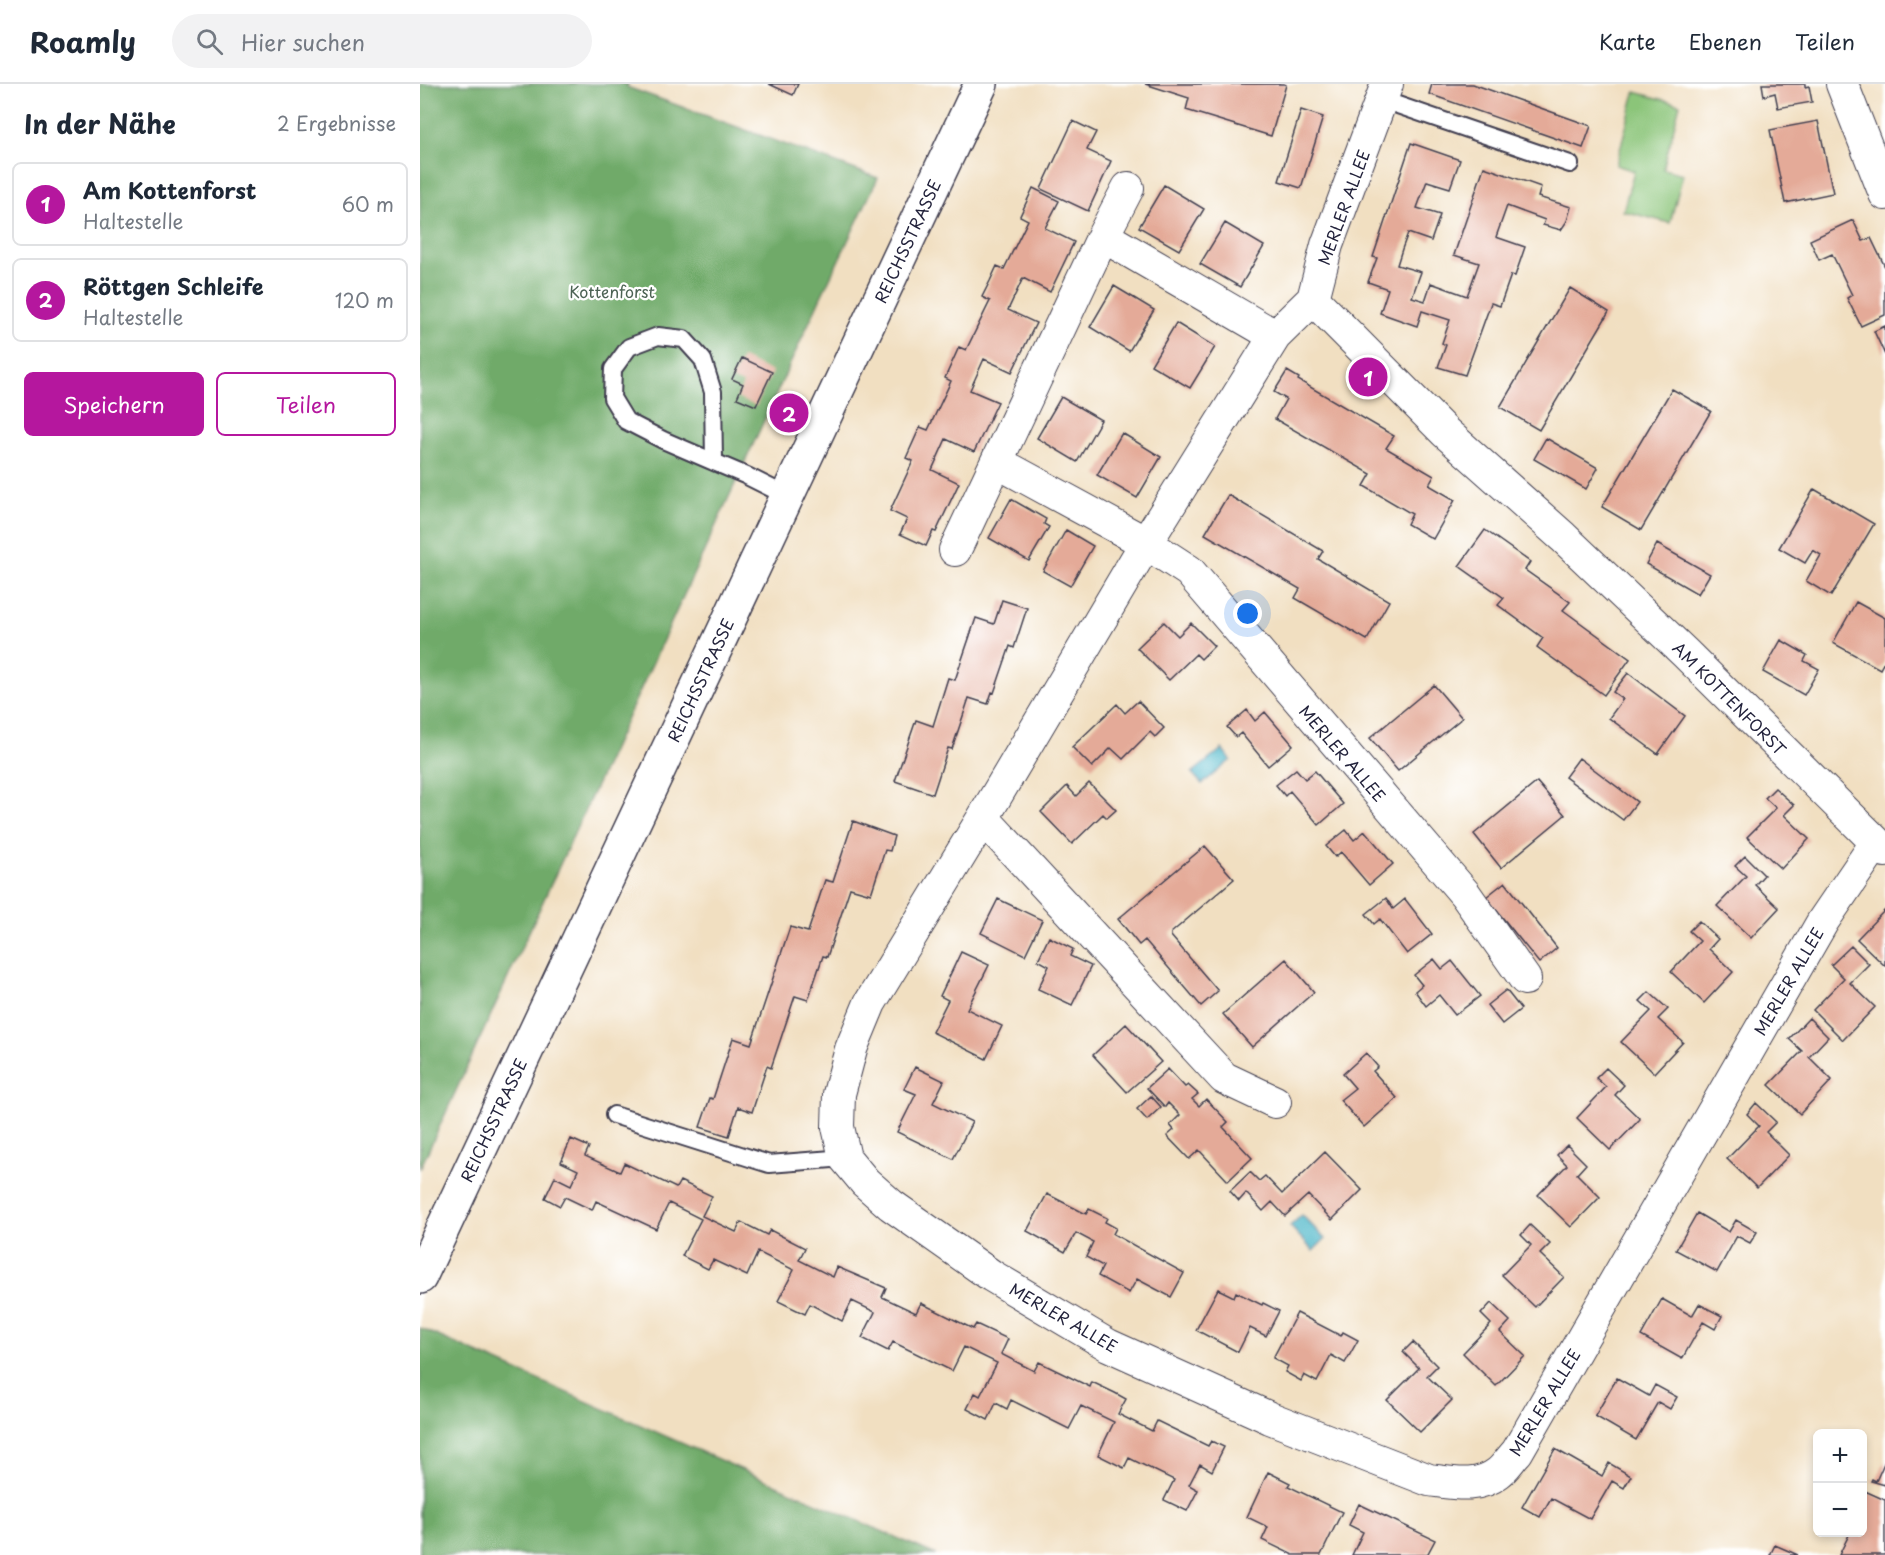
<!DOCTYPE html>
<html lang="de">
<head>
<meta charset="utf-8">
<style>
	:root { --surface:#fff; --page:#f2f2f3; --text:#1f2937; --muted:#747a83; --line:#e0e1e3; --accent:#b5179e }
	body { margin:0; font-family:"Playpen Sans",sans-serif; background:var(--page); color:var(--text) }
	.controls { position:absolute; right:18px; bottom:18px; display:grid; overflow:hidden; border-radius:9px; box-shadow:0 3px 9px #0003 }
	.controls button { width:54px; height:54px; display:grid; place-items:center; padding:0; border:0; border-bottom:2px solid var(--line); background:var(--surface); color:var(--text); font:30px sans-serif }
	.you { position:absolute; left:828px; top:530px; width:21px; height:21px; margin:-15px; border:4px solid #fff; border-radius:50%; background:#1a73e8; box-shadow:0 0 0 9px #1a73e833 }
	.badge { display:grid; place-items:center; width:39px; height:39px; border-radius:50%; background:var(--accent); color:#fff; font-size:20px; font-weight:700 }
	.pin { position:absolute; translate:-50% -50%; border:3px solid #fff; box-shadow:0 2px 6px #0006 }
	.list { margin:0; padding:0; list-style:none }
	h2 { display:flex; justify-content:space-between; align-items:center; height:78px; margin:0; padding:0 24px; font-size:26px }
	h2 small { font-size:20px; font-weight:400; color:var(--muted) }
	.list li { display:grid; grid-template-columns:39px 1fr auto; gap:18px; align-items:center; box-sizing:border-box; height:84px; margin:0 12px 12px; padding:0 12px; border:2px solid var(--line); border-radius:9px }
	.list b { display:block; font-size:22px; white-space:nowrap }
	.list p { margin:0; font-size:20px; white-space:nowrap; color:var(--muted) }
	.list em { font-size:20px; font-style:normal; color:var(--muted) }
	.actions { display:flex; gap:12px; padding:18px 24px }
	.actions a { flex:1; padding:14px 0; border:2px solid var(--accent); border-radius:9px; text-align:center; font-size:21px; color:var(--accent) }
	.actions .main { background:var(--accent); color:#fff }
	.icon { flex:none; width:33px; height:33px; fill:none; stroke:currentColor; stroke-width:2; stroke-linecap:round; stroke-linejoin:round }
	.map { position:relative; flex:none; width:1465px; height:1471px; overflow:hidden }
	header { display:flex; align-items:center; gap:36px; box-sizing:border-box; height:84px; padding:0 30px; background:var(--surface); border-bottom:2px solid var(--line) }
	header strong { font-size:28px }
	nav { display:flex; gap:33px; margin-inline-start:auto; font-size:21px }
	.search { width:420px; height:54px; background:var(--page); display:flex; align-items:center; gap:15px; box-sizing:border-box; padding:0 21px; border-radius:33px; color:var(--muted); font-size:22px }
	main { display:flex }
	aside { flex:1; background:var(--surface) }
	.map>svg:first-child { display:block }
	.green { fill:#8bc579; stroke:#56745a; stroke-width:1.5 }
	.forest { fill:#70aa69; stroke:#496652; stroke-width:1.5 }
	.water { fill:#4ab5c7; stroke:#366c81; stroke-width:1.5 }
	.building { fill:#e4aa98 }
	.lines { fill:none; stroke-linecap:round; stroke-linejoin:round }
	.lane-casing { stroke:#413e4f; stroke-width:20 }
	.street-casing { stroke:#413e4f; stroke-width:34 }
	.secondary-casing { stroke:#413e4f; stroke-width:36 }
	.lane { stroke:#fff; stroke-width:16 }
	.street { stroke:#fff; stroke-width:32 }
	.secondary { stroke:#fff; stroke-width:33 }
	.labels { text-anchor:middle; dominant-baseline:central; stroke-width:4.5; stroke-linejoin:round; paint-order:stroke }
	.street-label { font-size:16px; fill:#22223b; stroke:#fff }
	.park-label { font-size:16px; fill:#4c6354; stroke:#fff }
</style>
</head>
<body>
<header>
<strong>Roamly</strong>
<div class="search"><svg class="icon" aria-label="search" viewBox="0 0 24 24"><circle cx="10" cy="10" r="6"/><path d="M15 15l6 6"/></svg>Hier suchen</div>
<nav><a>Karte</a><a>Ebenen</a><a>Teilen</a></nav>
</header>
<main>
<aside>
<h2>In der Nähe<small>2 Ergebnisse</small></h2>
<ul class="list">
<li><span class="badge">1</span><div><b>Am Kottenforst</b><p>Haltestelle</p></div><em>60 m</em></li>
<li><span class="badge">2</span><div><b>Röttgen Schleife</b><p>Haltestelle</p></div><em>120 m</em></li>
</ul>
<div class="actions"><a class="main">Speichern</a><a>Teilen</a></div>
</aside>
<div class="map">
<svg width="1465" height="1471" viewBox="0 0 1465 1471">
	<rect width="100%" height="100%" fill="#fff"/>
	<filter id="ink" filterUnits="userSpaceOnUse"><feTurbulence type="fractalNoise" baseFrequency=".0167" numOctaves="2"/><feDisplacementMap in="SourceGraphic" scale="12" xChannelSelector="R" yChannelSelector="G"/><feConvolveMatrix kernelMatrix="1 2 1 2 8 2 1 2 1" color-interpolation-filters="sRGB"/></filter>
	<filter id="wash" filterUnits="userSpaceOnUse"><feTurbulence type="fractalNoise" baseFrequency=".008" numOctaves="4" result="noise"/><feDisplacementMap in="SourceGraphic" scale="24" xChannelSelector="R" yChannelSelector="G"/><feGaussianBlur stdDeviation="1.35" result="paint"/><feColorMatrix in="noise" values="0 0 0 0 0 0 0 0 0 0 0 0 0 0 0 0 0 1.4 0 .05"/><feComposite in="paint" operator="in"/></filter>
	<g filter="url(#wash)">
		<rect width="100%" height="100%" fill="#f1dfc1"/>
		<!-- green -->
		<path class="green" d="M1215,8L1260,20L1243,85L1263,90L1250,139L1203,127L1214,87L1196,81Z"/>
		<!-- forest -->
		<path class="forest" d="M0,0H208L207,3L458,94L400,215L0,1085Z
			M0,1244L516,1471H0Z"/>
		<!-- water -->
		<path class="water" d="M802,665L811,676L782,700L772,689Z
			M882,1131L905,1155L893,1167L870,1142Z"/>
		<g id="blocks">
			<!-- building -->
			<path class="building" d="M349,0H378L373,11Z
				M725,0H864L866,1L851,52L766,26L769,14Z
				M1012,0H1053L1171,42L1163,64L1009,10Z
				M1342,0H1385V3L1389,2L1392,18L1358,24L1355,9L1344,12Z
				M881,26L903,33L881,104L859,97Z
				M653,37L676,48L667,66L691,77L668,127L621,105Z
				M1398,37L1413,109L1365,119L1350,46Z
				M991,59L1040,76L1030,104L1007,97L997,124L1020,131L1011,157L988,149L982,165L977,181L1001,188L992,213L1005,217L1011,199L1047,212L1059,179L1034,171L1064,83L1121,103L1118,113L1151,123L1147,137L1141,146L1123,141L1125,136L1087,122L1076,153L1105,163L1095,192L1091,191L1080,222L1071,219L1045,291L1018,283L1026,261L1022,259L1030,236L1002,227L997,242L960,229L968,205L948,198L957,174L953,173Z
				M744,101L784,125L759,166L719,143Z
				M613,104L639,117L625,144L654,158L630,208L603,194L588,226L616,239L592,288L564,275L550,306L578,318L554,368L526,355L512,386L539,399L516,448L513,447L506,462L480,450L487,435L470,427L493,377L486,374L500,343L508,346L531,297L525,294L539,263L546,266L570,217L562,213L570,197L577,182L584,185L608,136L600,132Z
				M1433,136L1443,157L1451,154L1465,183V231L1441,242L1427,214L1432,211L1412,170L1399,176L1390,156Z
				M805,139L844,162L820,203L780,180Z
				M694,202L734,226L709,267L670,243Z
				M1150,204L1189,228L1119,346L1080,323Z
				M756,239L795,263L770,304L731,281Z
				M1465,242V271L1454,247Z
				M322,274L352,288L336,322L317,314L323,300L312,295Z
				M867,287L879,294L878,296L974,352L966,364L1014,392L1009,401L1035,416L1013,455L987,440L992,430L944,402L951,390L855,335L866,315L854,308Z
				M1252,305L1291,327L1221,446L1182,423Z
				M641,313L681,336L657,378L617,354Z
				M702,349L741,373L717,414L677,391Z
				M1126,354L1178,384L1166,405L1114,375Z
				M1394,405L1454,440L1411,512L1386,497L1401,471L1393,466L1385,479L1359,464Z
				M808,411L903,467L898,475L969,517L947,556L875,514L880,505L785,450Z
				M591,415L626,435L624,440L629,443L609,477L569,454Z
				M646,446L673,462L650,502L623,487Z
				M1065,446L1110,478L1105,486L1150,518L1143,526L1210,575L1184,611L1117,563L1123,554L1078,521L1084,514L1039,482Z
				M1237,460L1290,490L1278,510L1226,480Z
				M582,516L607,524L594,564L590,562L574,609L572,608L568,620L549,614L532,665L528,664L513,710L475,697L496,636L513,642L528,594L535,596L556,534L574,540Z
				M1436,518L1465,534V576L1460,585L1413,559Z
				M744,538L758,552L771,539L794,562L781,575L776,570L749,596L717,564Z
				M1361,556L1387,571L1384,577L1399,585L1384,611L1343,588Z
				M1208,589L1265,632L1238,670L1189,634L1203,615L1193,608Z
				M1014,601L1042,634L978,687L950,654Z
				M718,617L744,644L735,653L730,648L703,675L691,664L672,683L652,663L697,620L705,629Z
				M827,626L835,637L845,628L873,661L848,682L821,649L816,653L807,643Z
				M1159,674L1217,718L1203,736L1145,693Z
				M876,685L885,695L895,687L923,720L899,741L870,707L865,712L856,701Z
				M1117,698L1145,731L1081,784L1054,750Z
				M669,699L696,726L687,734L683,730L652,760L621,728L647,702L656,712Z
				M1355,704L1374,721L1364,731L1389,755L1361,785L1327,753L1356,724L1345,714Z
				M433,737L474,752L470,767L465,766L451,810L430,804L407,873L403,872L388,916L375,912L351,984L347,982L332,1028L318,1023L309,1052L280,1043L290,1014L293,1015L313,954L331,960L370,843L388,848L405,796L413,798Z
				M926,746L934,756L945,747L973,780L949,801L921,768L915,773L906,762Z
				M785,762L814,795L751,849V852L798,907L781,922L725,856L719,861L698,835Z
				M1325,772L1344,791L1335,801L1359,824L1331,854L1297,822L1326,792L1315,782Z
				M1085,798L1137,864L1119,879L1066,813Z
				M966,814L973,825L985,815L1012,850L987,870L960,835L954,840L946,830Z
				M578,815L622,836L605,871L561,849Z
				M1465,826V882L1437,855Z
				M1279,837L1298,855L1289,865L1313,888L1284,919L1251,888L1280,857L1269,847Z
				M629,853L653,865L650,872L671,882L652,921L618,905L629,882L618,876Z
				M1431,862L1449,880L1430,899L1455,923L1423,956L1393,926L1424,894L1411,881Z
				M541,868L569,881L547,925L582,942L566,975L512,948L528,916L520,912Z
				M866,875L894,908L832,963L803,930Z
				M1014,875L1022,885L1032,877L1060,912L1035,931L1019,911L1006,922L995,907L1002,901L994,891Z
				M1086,906L1101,925L1082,940L1067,921Z
				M1229,908L1248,925L1238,935L1263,958L1234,989L1201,958L1231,927L1220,917Z
				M1389,934L1408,953L1389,973L1412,996L1380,1030L1349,1001L1382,967L1369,955Z
				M706,940L741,978L707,1008L673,971Z
				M946,969L958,983L953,987L977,1014L944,1043L920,1016L935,1004L923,990Z
				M495,983L524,997L513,1019L552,1038L533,1075L477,1048L496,1010L484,1005Z
				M1186,984L1204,1001L1195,1011L1220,1035L1190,1066L1157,1034L1186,1003L1176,994Z
				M748,985L765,1003L768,1001L778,1010L772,1015L779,1022L786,1015L808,1038L803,1043L832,1074L808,1097L779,1066L769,1075L747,1052L754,1046L750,1041L760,1031L748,1019L745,1023L727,1004Z
				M731,1012L741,1023L727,1036L717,1025Z
				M1336,1019L1356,1038L1346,1048L1369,1071L1337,1104L1307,1075L1339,1042L1327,1030Z
				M151,1055L169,1063L165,1072L200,1088L204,1079L256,1104L260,1097L292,1112L282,1132L316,1148L321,1138L347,1151L350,1146L385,1164L379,1176L413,1193L417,1183L466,1204L462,1213L496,1229L501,1219L553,1245L556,1240L588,1255L581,1270L614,1287L619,1278L670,1303L672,1298L695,1309L706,1315L698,1330L732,1347L737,1337L788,1362L791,1357L804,1363L792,1387L780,1380L769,1401L778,1406L767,1427L744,1416L754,1396L709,1374L704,1384L678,1371L694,1338L661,1322L649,1345L591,1316L587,1325L576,1319L568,1336L547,1325L555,1309L560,1312L577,1279L544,1263L532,1287L473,1258L468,1267L442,1254L455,1228L432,1217L422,1237L390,1220L385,1230L358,1217L374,1186L338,1168L327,1192L293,1176L288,1185L262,1172L281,1135L249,1119L236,1145L176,1117L172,1126L145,1113L140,1122L125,1114L135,1093L151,1101L158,1086L141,1078Z
				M1147,1061L1166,1080L1157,1090L1180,1113L1151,1143L1118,1111L1147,1081L1137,1071Z
				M905,1068L942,1106L912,1136L888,1111L865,1132L852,1118L843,1127L826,1109L819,1117L810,1107L830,1088L839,1097L845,1092L862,1110Z
				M627,1110L666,1130L669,1125L687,1134L685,1138L696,1144L693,1150L764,1189L751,1213L717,1195L709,1209L678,1192L683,1182L666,1173L673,1158L656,1149L645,1168L607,1147Z
				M1277,1129L1309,1148L1316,1136L1337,1148L1330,1159L1317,1152L1297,1188L1256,1166Z
				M1110,1141L1130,1160L1120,1170L1144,1193L1115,1223L1082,1191L1111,1161L1101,1151Z
				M798,1205L814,1213L816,1208L842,1221L843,1219L859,1227L846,1252L830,1244L818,1268L776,1246Z
				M1242,1215L1272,1232L1279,1220L1302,1232L1295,1245L1283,1238L1262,1275L1221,1252Z
				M1071,1219L1090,1237L1080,1248L1105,1272L1076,1302L1043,1269L1071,1240L1061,1230Z
				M877,1229L921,1252L923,1248L938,1256L925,1279L911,1271L897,1298L884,1291L881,1297L865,1288L868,1282L853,1274Z
				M993,1258L1017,1282L1007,1292L1032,1316L1000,1348L967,1316L999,1284L983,1268Z
				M1197,1294L1229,1312L1235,1301L1257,1313L1250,1325L1238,1318L1216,1356L1175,1332Z
				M1135,1365L1182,1392L1189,1379L1211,1392L1204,1404L1192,1397L1170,1435L1131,1414L1120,1433L1102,1423Z
				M1465,1377V1401L1451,1397L1452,1395L1456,1397Z
				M848,1388L870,1399L868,1402L922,1428L901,1471H873L842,1456L848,1443L827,1433Z
				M1445,1407L1465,1416V1471H1419L1430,1449H1443V1411Z
				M939,1420L1015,1456L1007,1471H932L943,1448L929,1441Z
				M1355,1461L1378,1471H1350Z"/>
		</g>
	</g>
	<g filter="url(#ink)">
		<use href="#blocks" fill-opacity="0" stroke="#413e4f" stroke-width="1.5"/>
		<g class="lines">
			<defs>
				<path id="lane" d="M963,16L1150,80
					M294,378L293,308L283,276L264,255L238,252L209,263L193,285L192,314L206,337L243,356L294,378L327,392L367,412
					M194,1031L349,1080L425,1074"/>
				<path id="street" d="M967,0L907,161L893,215L855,252L726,459L563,734L450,919L431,965L419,1010L418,1043L425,1074L445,1098L471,1121L572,1192L688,1261L850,1334L1009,1396C1033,1399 1058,1405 1078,1389C1085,1384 1091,1374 1097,1368L1403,837L1456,759
					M1422,0L1465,110
					M683,152L855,252
					M893,215L1025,348L1143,453L1265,569L1465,767
					M577,378L726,459L769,487L1045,810L1105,895
					M535,466L683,152L708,104
					M563,734L804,994L855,1018"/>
				<path id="secondary" d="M0,1193L561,0"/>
			</defs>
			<!-- lane casing -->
			<use href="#lane" class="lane-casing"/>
			<!-- street casing -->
			<use href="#street" class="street-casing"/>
			<!-- secondary casing -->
			<use href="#secondary" class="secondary-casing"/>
			<!-- lane -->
			<use href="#lane" class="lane"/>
			<!-- street -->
			<use href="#street" class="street"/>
			<!-- secondary -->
			<use href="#secondary" class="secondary"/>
		</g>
	</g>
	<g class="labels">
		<!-- street labels -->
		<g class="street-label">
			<text transform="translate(923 123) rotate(-70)">MERLER ALLEE</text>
			<text transform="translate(487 157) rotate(-65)">REICHSSTRASSE</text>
			<text transform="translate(280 596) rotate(-65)">REICHSSTRASSE</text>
			<text transform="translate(1310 614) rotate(45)">AM KOTTENFORST</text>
			<text transform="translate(923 669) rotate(49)">MERLER ALLEE</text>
			<text transform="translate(1368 897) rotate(-60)">MERLER ALLEE</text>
			<text transform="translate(73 1036) rotate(-65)">REICHSSTRASSE</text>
			<text transform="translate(644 1233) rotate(30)">MERLER ALLEE</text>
			<text transform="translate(1124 1318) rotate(-59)">MERLER ALLEE</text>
		</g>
		<!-- park labels -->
		<g class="park-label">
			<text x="192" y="207">Kottenforst</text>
		</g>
	</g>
</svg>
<div class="controls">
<button>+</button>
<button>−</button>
</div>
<div class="you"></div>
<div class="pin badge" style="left:948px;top:293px">1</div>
<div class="pin badge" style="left:369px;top:329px">2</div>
</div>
</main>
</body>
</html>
